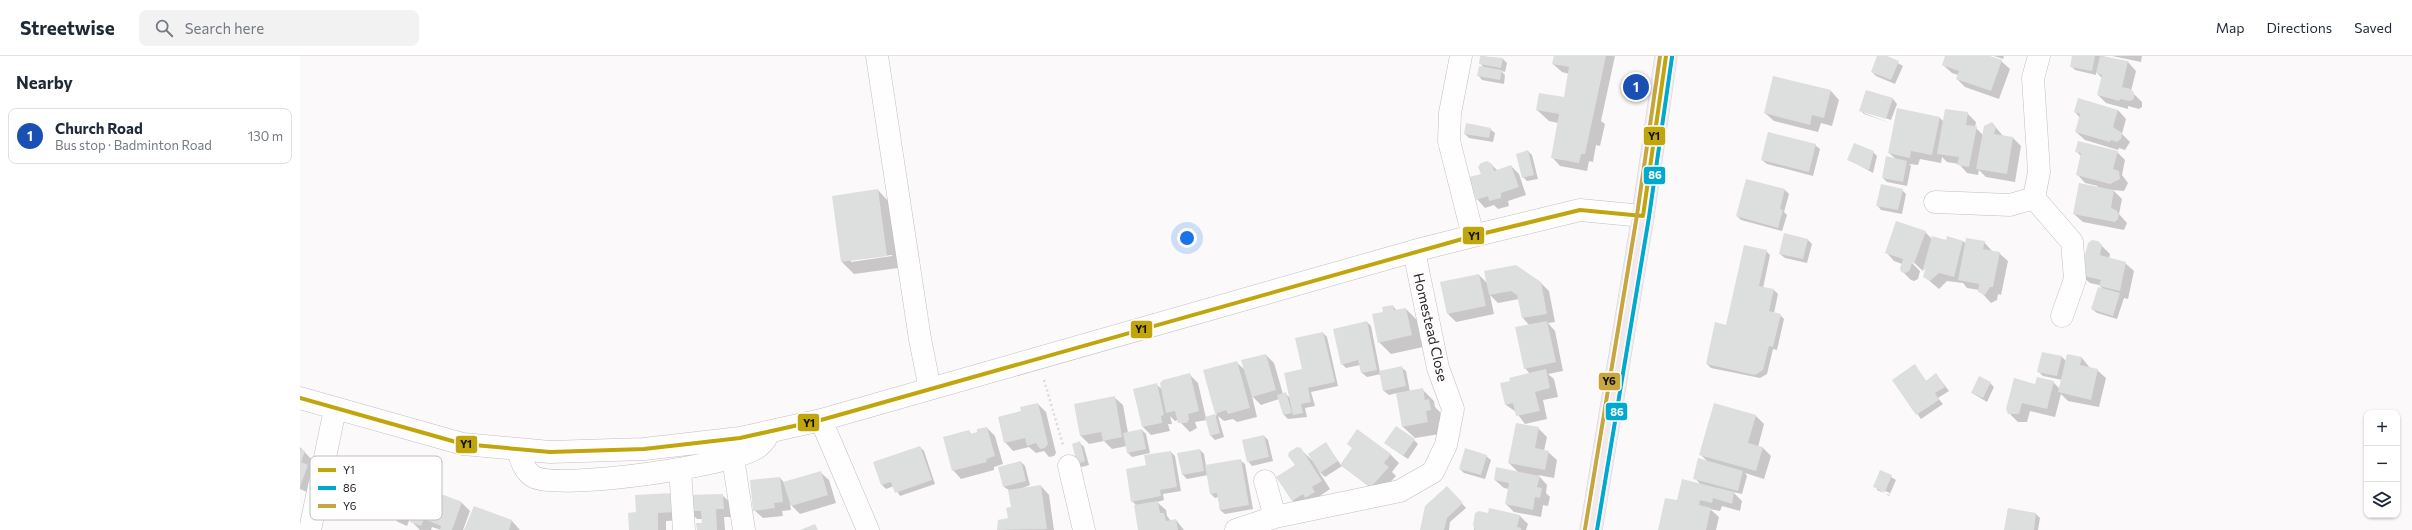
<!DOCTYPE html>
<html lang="en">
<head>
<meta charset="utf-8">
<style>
	:root { --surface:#fff; --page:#f2f2f3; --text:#1f2937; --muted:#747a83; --line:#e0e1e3; --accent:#756f72 }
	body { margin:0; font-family:Commissioner,sans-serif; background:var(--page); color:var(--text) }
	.controls { position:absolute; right:12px; bottom:12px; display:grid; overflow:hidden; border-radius:8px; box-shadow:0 1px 3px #0004 }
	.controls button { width:36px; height:36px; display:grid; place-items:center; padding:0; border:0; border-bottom:1px solid var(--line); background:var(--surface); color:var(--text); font:20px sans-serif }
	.you { position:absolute; left:887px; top:182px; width:14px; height:14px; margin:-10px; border:3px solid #fff; border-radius:50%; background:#1a73e8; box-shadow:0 0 0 6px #1a73e833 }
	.badge { display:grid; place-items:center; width:26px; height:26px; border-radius:50%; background:var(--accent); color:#fff; font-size:13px; font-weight:700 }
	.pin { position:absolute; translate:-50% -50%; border:2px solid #fff; box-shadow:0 1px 4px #0006 }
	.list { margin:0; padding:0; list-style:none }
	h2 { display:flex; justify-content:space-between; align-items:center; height:52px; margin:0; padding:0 16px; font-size:17px }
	h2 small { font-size:13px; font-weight:400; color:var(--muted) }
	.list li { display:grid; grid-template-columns:26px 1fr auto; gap:12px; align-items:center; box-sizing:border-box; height:56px; margin:0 8px 8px; padding:0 8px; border:1px solid var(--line); border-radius:8px }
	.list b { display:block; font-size:15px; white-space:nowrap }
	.list p { margin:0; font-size:13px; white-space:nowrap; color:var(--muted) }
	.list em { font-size:13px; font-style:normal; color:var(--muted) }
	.icon { flex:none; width:22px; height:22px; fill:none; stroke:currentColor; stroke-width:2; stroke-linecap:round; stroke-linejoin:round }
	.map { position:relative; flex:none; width:2112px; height:474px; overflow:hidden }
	header { display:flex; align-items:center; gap:24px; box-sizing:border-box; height:56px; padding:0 20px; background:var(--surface); border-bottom:1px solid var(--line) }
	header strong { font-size:19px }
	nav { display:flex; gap:22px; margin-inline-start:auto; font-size:14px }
	.search { width:280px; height:36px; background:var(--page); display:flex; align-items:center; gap:10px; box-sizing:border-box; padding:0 14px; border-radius:8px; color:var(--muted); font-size:15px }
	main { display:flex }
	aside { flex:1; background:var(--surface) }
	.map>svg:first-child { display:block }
	.shadow { fill:#0003; fill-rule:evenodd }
	.building { fill:#dcdfde }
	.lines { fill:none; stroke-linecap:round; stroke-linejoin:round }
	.minor-casing { stroke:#c3bec1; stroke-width:23 }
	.major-casing { stroke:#d8d5d7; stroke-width:23 }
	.path { stroke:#dcdadc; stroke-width:2.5; stroke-dasharray:2 3; stroke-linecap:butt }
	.minor { stroke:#fffefe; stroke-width:22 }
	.major { stroke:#f2e9ee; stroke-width:22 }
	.bus-1-casing { stroke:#fff; stroke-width:7 }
	.bus-2-casing { stroke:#fff; stroke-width:7 }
	.bus-3-casing { stroke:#fff; stroke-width:7 }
	.bus-1 { stroke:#c0a60c; stroke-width:4 }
	.bus-2 { stroke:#00a9ce; stroke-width:4 }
	.bus-3 { stroke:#c8a63f; stroke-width:4 }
	.labels { text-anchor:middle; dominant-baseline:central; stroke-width:3; stroke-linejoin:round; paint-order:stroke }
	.street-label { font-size:14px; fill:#2c2429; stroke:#fff }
	.key { fill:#fff; stroke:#c0bdbf; stroke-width:1 }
	.key-label { font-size:11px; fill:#2c2429 }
	.line-badge { stroke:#fff; stroke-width:1.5 }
	.badge-label { font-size:11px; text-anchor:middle; font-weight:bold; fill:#fff }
	.pale-badge-label { font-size:11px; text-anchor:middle; font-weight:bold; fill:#111 }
</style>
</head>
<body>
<header>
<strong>Streetwise</strong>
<div class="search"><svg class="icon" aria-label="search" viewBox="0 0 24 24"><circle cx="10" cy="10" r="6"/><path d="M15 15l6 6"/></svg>Search here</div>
<nav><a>Map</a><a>Directions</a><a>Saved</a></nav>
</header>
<main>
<aside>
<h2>Nearby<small></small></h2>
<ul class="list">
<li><span class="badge" style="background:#1a4fb4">1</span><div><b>Church Road</b><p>Bus stop · Badminton Road</p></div><em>130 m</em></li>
</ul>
</aside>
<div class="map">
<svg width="2112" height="474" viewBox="0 0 2112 474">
	<rect width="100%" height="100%" fill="#fcf9fb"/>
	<!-- shadow -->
	<path class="shadow" d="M1181,0L1203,3L1207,7L1205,16L1201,15L1205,19L1204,28L1182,24L1178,19L1184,12L1180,7Z
		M1254,0H1315L1301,65L1305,68L1300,90L1296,89L1293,106L1289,105L1287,115L1260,110L1252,101L1258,67L1249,65L1237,54L1265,42L1269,18L1262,16L1253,8Z
		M1578,0H1585L1603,10L1595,28L1576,20L1572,16Z
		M1646,0H1687L1701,5L1710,13L1699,43L1665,31L1657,23L1658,19L1652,17L1643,9Z
		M1694,0H1704L1703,3Z
		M1773,0H1802L1828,6L1836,15L1831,35L1842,46V51L1839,53L1828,50V53L1806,47L1798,39L1802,22L1796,16V19L1775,14L1771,10Z
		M1812,0H1842L1841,6Z
		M1531,35L1539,44L1532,70L1521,67L1518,76L1474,65L1465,57Z
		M1566,35L1593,43L1597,48L1591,64L1564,55V57L1590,67L1564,58L1560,54Z
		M1818,54L1826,63L1822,78L1830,86L1825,94L1819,92L1818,94L1785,84L1776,76L1780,62L1775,56Z
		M1667,57L1676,66L1675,71L1683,79L1692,67L1704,81L1713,82L1721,90L1715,126L1686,121L1679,114L1678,119L1667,117L1659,108L1647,106L1642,101L1641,107L1620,103L1618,109L1609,108L1611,110L1607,130L1587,126L1583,122L1596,103L1589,97L1640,62L1644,66Z
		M1190,73L1195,77L1193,86L1169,82L1165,78Z
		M1515,89L1520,93L1513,120L1467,108L1462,104Z
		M1228,95L1232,99L1238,123L1227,125L1223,121Z
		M1776,95L1817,96L1825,104L1822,119L1828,127L1824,135L1813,134L1822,143L1819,158L1827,167L1824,174L1783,166L1774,158L1798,130L1785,127L1777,118L1781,100Z
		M1573,96L1577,100L1573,117L1548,103Z
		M1192,109L1198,115L1211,110L1219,118L1226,139L1208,145L1209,150L1198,153L1194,149L1185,152L1177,143L1182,119Z
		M578,134L589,146L598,212L554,218L542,206ZM592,199V200L551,206V204Z
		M1485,134L1489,138L1484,156L1487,159L1482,175L1441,164L1437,160Z
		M1602,134L1606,138L1602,158L1581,154L1577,149Z
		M1625,176L1632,183L1663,185L1666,188L1684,186L1692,195L1699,197L1708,205L1701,239L1698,238L1697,244L1691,247L1679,234L1667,232L1663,227L1647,225L1639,233L1625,221L1626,215L1624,212L1623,215L1609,202L1608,203L1620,215L1618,223L1614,225L1611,224L1602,215V208L1594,205L1586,196Z
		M1508,184L1512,188L1507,207L1485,202L1480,198Z
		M1798,186L1810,198L1809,203L1825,207L1834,215L1828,243L1824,242L1817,263L1797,257L1792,253L1804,234L1799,229L1790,227L1781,219Z
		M1466,195L1470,199L1463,232L1474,234L1478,238L1474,257L1480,259L1484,263L1477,294L1473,293L1467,318L1460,322L1411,312L1407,308Z
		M1179,219L1187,227L1240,226L1249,235L1255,266L1248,267L1255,275L1263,315L1248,318L1254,323L1258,341L1243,344L1247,363L1225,368L1216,356L1206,349L1230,318L1225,312L1230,270L1223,262L1219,243L1198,247L1190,239L1194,258L1156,266L1148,258Z
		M1093,250L1097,255L1106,253L1118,265L1123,291L1091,298L1079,286L1085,257Z
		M1067,266L1071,270L1080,316L1101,311L1106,315L1110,336L1122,333L1134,345L1135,351L1140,356L1142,366L1138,367L1140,378L1115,382L1103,371L1097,337L1089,339L1084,335L1081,318L1067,321L1062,317L1060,309L1046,312L1042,308Z
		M1023,277L1027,281L1038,330L1011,336L1015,350L1005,352L1007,361L988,363L984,359L979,343L961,349L952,340L957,361L937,366L933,363L924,365L918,360L924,381L915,384L911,380L907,364L895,366L897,372L890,376L878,364L875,365L870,360L872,368H868L870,375L851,379L843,371L857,329L863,334L890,319L898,327L906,362L917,359L916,357L936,306L945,314L966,299L974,307L983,338H986L990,342Z
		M1743,297L1762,301L1766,305L1782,302L1790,312L1797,314L1806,322L1799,351L1768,345L1761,338L1755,361L1730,355L1727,366H1718L1709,357L1736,329L1753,326L1760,333L1762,324L1743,320L1738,315Z
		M1614,309L1626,325L1636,318L1649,335L1638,342L1643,348L1621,363L1593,324Z
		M1690,327L1694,331L1687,346L1672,337Z
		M814,341L823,349L828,377L842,374L846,378L850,397L832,401L828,397L827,390L812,393L804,385L789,388L781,380L775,349Z
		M738,348L746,356L756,397L754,400L749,401L744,395L736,397L729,391L713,395L705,386L722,356Z
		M1456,360L1464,368L1458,391L1463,392L1471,400L1464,423L1445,417L1447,420L1442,438L1433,436L1442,445L1440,455L1422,450L1420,455L1410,453L1419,461L1416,474H1359L1378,446L1401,429L1395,422L1408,406L1400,398Z
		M687,372L695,380L703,408L694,411V414L661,423L653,414L669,375L672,379Z
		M1238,372L1247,381L1244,395L1248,396L1257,404L1254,422L1238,419L1247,429L1246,437L1250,441L1248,450L1243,449L1241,461L1214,456L1206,448L1209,433L1204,432L1195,424L1219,417L1209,407Z
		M964,380L968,384L973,405L952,410L948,405Z
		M1114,384L1118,388L1108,403L1090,391Z
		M780,387L784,391L789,409L782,411L778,407Z
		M1026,388L1041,409L1090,398L1099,407L1092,416L1096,420L1079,438L1042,410L1025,421L1018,414L1030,433L1020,440L1023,444L1001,453L993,445L978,421L996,410L1000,393L1012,404Z
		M0,391L12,404L10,411L16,418L9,437L0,433Z
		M620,391L624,395L635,428L600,440L594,430L586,433L582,429Z
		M900,394L904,398L906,410L940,404L945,408L953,453L925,458L920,454L918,441L915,442L911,438L908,419L887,423L883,419L879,398Z
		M871,396L875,400L881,435L863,438L864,444L857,446L866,454L867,460L871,465L876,464L884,474H839L837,450L832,445L847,410Z
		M1186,400L1191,404L1185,423L1164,417L1160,413Z
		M721,406L725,410L730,429L718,434L741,430L749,439L754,474H698L699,465L709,463L712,452L709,434L704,431Z
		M1581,415L1596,424L1589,440L1574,430ZM1577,432L1590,437L1589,439L1577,434Z
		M520,416L529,424L536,447L500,458L490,448L491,454L482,455L483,460L463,462L454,454L480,422L485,427Z
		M111,429L120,437L107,470L98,466L90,458V456L82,452L79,459L69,455L61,447Z
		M1147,431L1166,452L1150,466L1149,474H1121Z
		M124,433L162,447L170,455L163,474H141L132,471L131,474H120L112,466Z
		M374,438L384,464L366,465V474H330Z
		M422,439L431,447L432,461H424L425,474H398L403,468V463H397L389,455Z
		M174,451L212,465L220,474H165Z
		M1708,453L1736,458L1740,462L1738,474H1705Z
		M1176,458L1219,459L1228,468L1226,474H1174Z"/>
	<!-- building -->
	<path class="building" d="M1180,0L1203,2L1201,12L1179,8Z
		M1254,0H1306L1285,98H1281L1279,107L1251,102L1259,58L1236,54L1239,37L1264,41L1269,11L1252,8Z
		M1577,0H1587L1599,5L1591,24L1571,16Z
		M1645,0H1690L1702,4L1691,35L1656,23L1659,15L1642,9Z
		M1772,0H1795L1792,15L1770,11Z
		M1800,0L1828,5L1822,31L1831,33L1834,37V43L1830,45L1820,43L1819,45L1797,39L1802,19L1796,17Z
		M1179,10L1202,14L1200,24L1177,20Z
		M1473,20L1531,34L1524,62L1512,59L1510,69L1464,57Z
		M1566,34L1593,42L1586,63L1559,55Z
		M1778,42L1818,54L1813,71L1822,77L1821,83L1817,86L1811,84L1810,86L1775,76L1780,58L1774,56Z
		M1597,52L1640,61L1632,99L1611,95L1610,102L1588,97Z
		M1645,53L1668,56L1666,69L1677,70L1669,111L1657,109L1659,101L1637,98Z
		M1692,66L1696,71L1694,78L1713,81L1707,118L1676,113L1684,70Z
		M1166,67L1191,72L1189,82L1164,78Z
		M1468,76L1516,88L1509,116L1461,104Z
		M1778,85L1818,95L1813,113L1819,115L1820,123L1810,128L1776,119L1781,97L1775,96Z
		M1554,87L1574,95L1569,114L1547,104Z
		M1228,94L1234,119L1222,122L1216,98Z
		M1586,100L1607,105L1603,126L1582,122Z
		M1187,105L1192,108L1194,115L1211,109L1219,131L1201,137V142L1189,145L1188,140L1176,144L1169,121L1181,118L1178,111L1181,107Z
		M1446,123L1485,133L1480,153L1483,154L1478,172L1436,160Z
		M1779,127L1814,134L1811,152L1816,154L1819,158L1818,163L1815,166L1773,158Z
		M1581,128L1603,133L1598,154L1576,150Z
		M578,133L587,200L541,206L532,140Z
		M1596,165L1626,175L1614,208L1612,206L1610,214L1606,217L1601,216L1600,212L1603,203L1585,197Z
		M1484,177L1508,183L1503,203L1479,198Z
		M1632,180L1646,184L1647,180L1663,185L1654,221L1639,217L1630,225L1623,221L1625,214L1623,213Z
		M1666,182L1685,185L1683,193L1700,196L1693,231H1690L1685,239L1678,236L1679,228L1658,224Z
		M1792,184L1798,185L1802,189L1800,199L1826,206L1820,235L1799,230L1801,224L1780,219L1788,187Z
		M1444,189L1467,194L1459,230L1474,233L1469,255L1481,258L1473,291L1469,290L1463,314L1455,319L1406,308L1415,266L1426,269Z
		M1216,209L1241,226L1247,258L1222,262L1217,239L1211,235L1189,239L1184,215Z
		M1179,218L1186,250L1147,258L1140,226Z
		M1798,231L1820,237L1813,260L1791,253Z
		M1093,249L1094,254L1106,252L1112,279L1078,287L1072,258L1083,256L1082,251Z
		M1067,265L1077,314L1061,317L1058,304L1041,309L1033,273Z
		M1247,265L1256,306L1224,313L1215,271Z
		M1023,276L1035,326L1008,332L1011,346L1001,348L1003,357L993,359L984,317L1002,313L995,282Z
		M1742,296L1762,300L1757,320L1737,316Z
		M966,298L976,334L952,341L941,304Z
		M1767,298L1782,301L1780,309L1798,313L1791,344L1758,336Z
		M937,305L950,352L928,358L926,354L915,358L903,314Z
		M1615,308L1626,325L1636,317L1645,331L1635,337L1639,344L1616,359L1592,324Z
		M1102,310L1106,330L1083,335L1079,315Z
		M1246,313L1250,332L1235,336L1240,355L1216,360L1213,347L1205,349L1200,327L1210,325L1209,322Z
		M890,317L899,355L888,358L889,363L887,367H878L875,355L866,357L860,327L863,324Z
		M1679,320L1691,326L1683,342L1671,337Z
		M1737,321L1754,325L1747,353L1722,347L1719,358H1708L1706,353L1714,322L1735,328Z
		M857,327L864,359L861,360L862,367L842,371L833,333Z
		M1123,332L1125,344L1129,343L1131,354L1126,355L1128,366L1102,371L1096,337Z
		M986,336L992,357L983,359L977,339Z
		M815,340L822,381L803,385L801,376L780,380L774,348Z
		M738,347L748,388L745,392L740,393L736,387L727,390L725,382L704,387L698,361L721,355L720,351Z
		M1414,347L1456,359L1448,387L1463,391L1456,415L1399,399Z
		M915,358L920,377L910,380L905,361Z
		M1216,367L1239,371L1235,392L1249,395L1245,414L1208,407Z
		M1096,370L1115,383L1103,400L1084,387Z
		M687,371L695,400L686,403L687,406L652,415L643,381L669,374L670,378L677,376V373Z
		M842,373L846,393L827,397L823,377Z
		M1057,373L1091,398L1084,407L1089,411L1071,431L1040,409L1052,392L1047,388Z
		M964,379L969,401L947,406L942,384Z
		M780,385L785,405L777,408L772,388Z
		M1026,386L1038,405L1020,417L1008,398Z
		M620,390L632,424L595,437L591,426L581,429L573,406Z
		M997,391L1001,392L1022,425L1012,431L1015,436L1005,442L1003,438L992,445L976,421L995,409L988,400L989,396Z
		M1165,392L1187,399L1181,419L1159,413Z
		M0,393L5,395L1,406L8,409L0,431Z
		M900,393L904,415L882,419L877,397Z
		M871,395L877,431L860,434L861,440L831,446L826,413L846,409L844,399Z
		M1398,402L1443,415L1438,435L1393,423Z
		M941,403L949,449L920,454L917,437L910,438L905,409Z
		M721,405L726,425L703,431L698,411Z
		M1196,411L1240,420L1237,431L1242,432L1240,442L1235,441L1233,454L1205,448L1209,427L1194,424Z
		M1580,414L1592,419L1585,436L1573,431Z
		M521,415L528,439L491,450L483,426Z
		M480,421L483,446L474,447L475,452L453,455L450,424Z
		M1382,423L1434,436L1432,448L1413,442L1412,447L1400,444L1399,449L1411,452L1406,474H1358L1365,442L1377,444Z
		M741,429L747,473L697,474L698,464L708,462L706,452L711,451L708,434Z
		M1147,430L1163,447L1147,462L1144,474H1120L1125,450Z
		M123,431L162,446L152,474H140L141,470L124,463L121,470L110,466Z
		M374,437L376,456L358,457V474H329L328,457L336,456L335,439Z
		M423,438L424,453H416L417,474H397L396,467H402L401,455H388L387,439Z
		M858,445L860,457H864L866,465L876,463L878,474H838L834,449Z
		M174,450L212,464L209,474H164Z
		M1189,452L1220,459L1217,471L1221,472V474H1175L1173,469L1175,457L1179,455L1188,457Z
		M1708,452L1736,457L1734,474H1704Z
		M515,468L518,474H500Z"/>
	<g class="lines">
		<defs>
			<path id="minor" d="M577,0L620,283L630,333
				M1161,0L1150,57L1149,85L1173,180
				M1734,142L1739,116L1733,22L1739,0
				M1635,146L1710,149L1734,142L1772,186L1775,223L1762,260
				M0,342L163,388L250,396L344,393L440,382L521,364L1114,195L1173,180L1280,154L1343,160
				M521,364L568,474
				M217,393C221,403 224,416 234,421C260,434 434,410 458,391C464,387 466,382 469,377
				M433,402L444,474
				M769,410L784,474
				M380,413L384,474
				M965,425L975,461
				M10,474L35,353
				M936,474L975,461L1100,435L1133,416L1146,389L1153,353L1138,312L1114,195"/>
			<path id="major" d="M1291,474L1343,160L1366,0"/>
		</defs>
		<!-- minor casing -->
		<use href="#minor" class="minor-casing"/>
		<!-- major casing -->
		<use href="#major" class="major-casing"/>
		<!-- path -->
		<path class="path" d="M744,324L763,389"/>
		<!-- minor -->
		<use href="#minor" class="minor"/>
		<!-- major -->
		<use href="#major" class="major"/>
		<defs>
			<path id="bus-1" d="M1343,160L1366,0
				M0,342L163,388L250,396L344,393L440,382L521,364L1173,180L1280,154L1343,160"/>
			<path id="bus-2" d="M1297,474L1349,161L1372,1"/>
			<path id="bus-3" d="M1285,473L1337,159L1360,0"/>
		</defs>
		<!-- bus-1 casing -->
		<use href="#bus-1" class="bus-1-casing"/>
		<!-- bus-2 casing -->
		<use href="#bus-2" class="bus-2-casing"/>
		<!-- bus-3 casing -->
		<use href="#bus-3" class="bus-3-casing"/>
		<!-- bus-1 -->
		<use href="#bus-1" class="bus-1"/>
		<!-- bus-2 -->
		<use href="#bus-2" class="bus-2"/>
		<!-- bus-3 -->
		<use href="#bus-3" class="bus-3"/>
	</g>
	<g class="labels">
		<!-- street labels -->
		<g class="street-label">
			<text transform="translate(1131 271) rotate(77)">Homestead Close</text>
		</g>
	</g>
	<!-- legend -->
	<rect x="10" y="400" width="132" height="64" rx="6" class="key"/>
	<rect x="18" y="412" width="18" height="4" fill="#c0a60c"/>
	<rect x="18" y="430" width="18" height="4" fill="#00a9ce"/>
	<rect x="18" y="448" width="18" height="4" fill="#c8a63f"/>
	<g class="key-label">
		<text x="43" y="418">Y1</text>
		<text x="43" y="436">86</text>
		<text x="43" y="454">Y6</text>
	</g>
	<g class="line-badge">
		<rect x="1343" y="70" width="23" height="20" rx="4" fill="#c0a60c"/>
		<rect x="1343" y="110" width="23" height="19" rx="4" fill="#00a9ce"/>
		<rect x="1162" y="170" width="23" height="19" rx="4" fill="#c0a60c"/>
		<rect x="830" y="264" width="23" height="19" rx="4" fill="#c0a60c"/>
		<rect x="1298" y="316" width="23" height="19" rx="4" fill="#c8a63f"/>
		<rect x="1305" y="346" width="23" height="19" rx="4" fill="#00a9ce"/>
		<rect x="497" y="357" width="23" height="19" rx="4" fill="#c0a60c"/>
		<rect x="155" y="379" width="23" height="19" rx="4" fill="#c0a60c"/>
	</g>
	<g class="badge-label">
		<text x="1355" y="123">86</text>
		<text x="1317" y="360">86</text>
	</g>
	<g class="pale-badge-label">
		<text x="1354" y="84">Y1</text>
		<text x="1174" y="184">Y1</text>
		<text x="841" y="277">Y1</text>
		<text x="1309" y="329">Y6</text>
		<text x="509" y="371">Y1</text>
		<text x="166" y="392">Y1</text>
	</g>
</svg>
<div class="controls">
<button>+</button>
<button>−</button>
<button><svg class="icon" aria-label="layers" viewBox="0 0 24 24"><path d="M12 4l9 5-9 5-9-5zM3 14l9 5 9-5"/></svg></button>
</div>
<div class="you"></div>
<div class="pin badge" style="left:1336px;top:31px;background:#1a4fb4">1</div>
</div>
</main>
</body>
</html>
